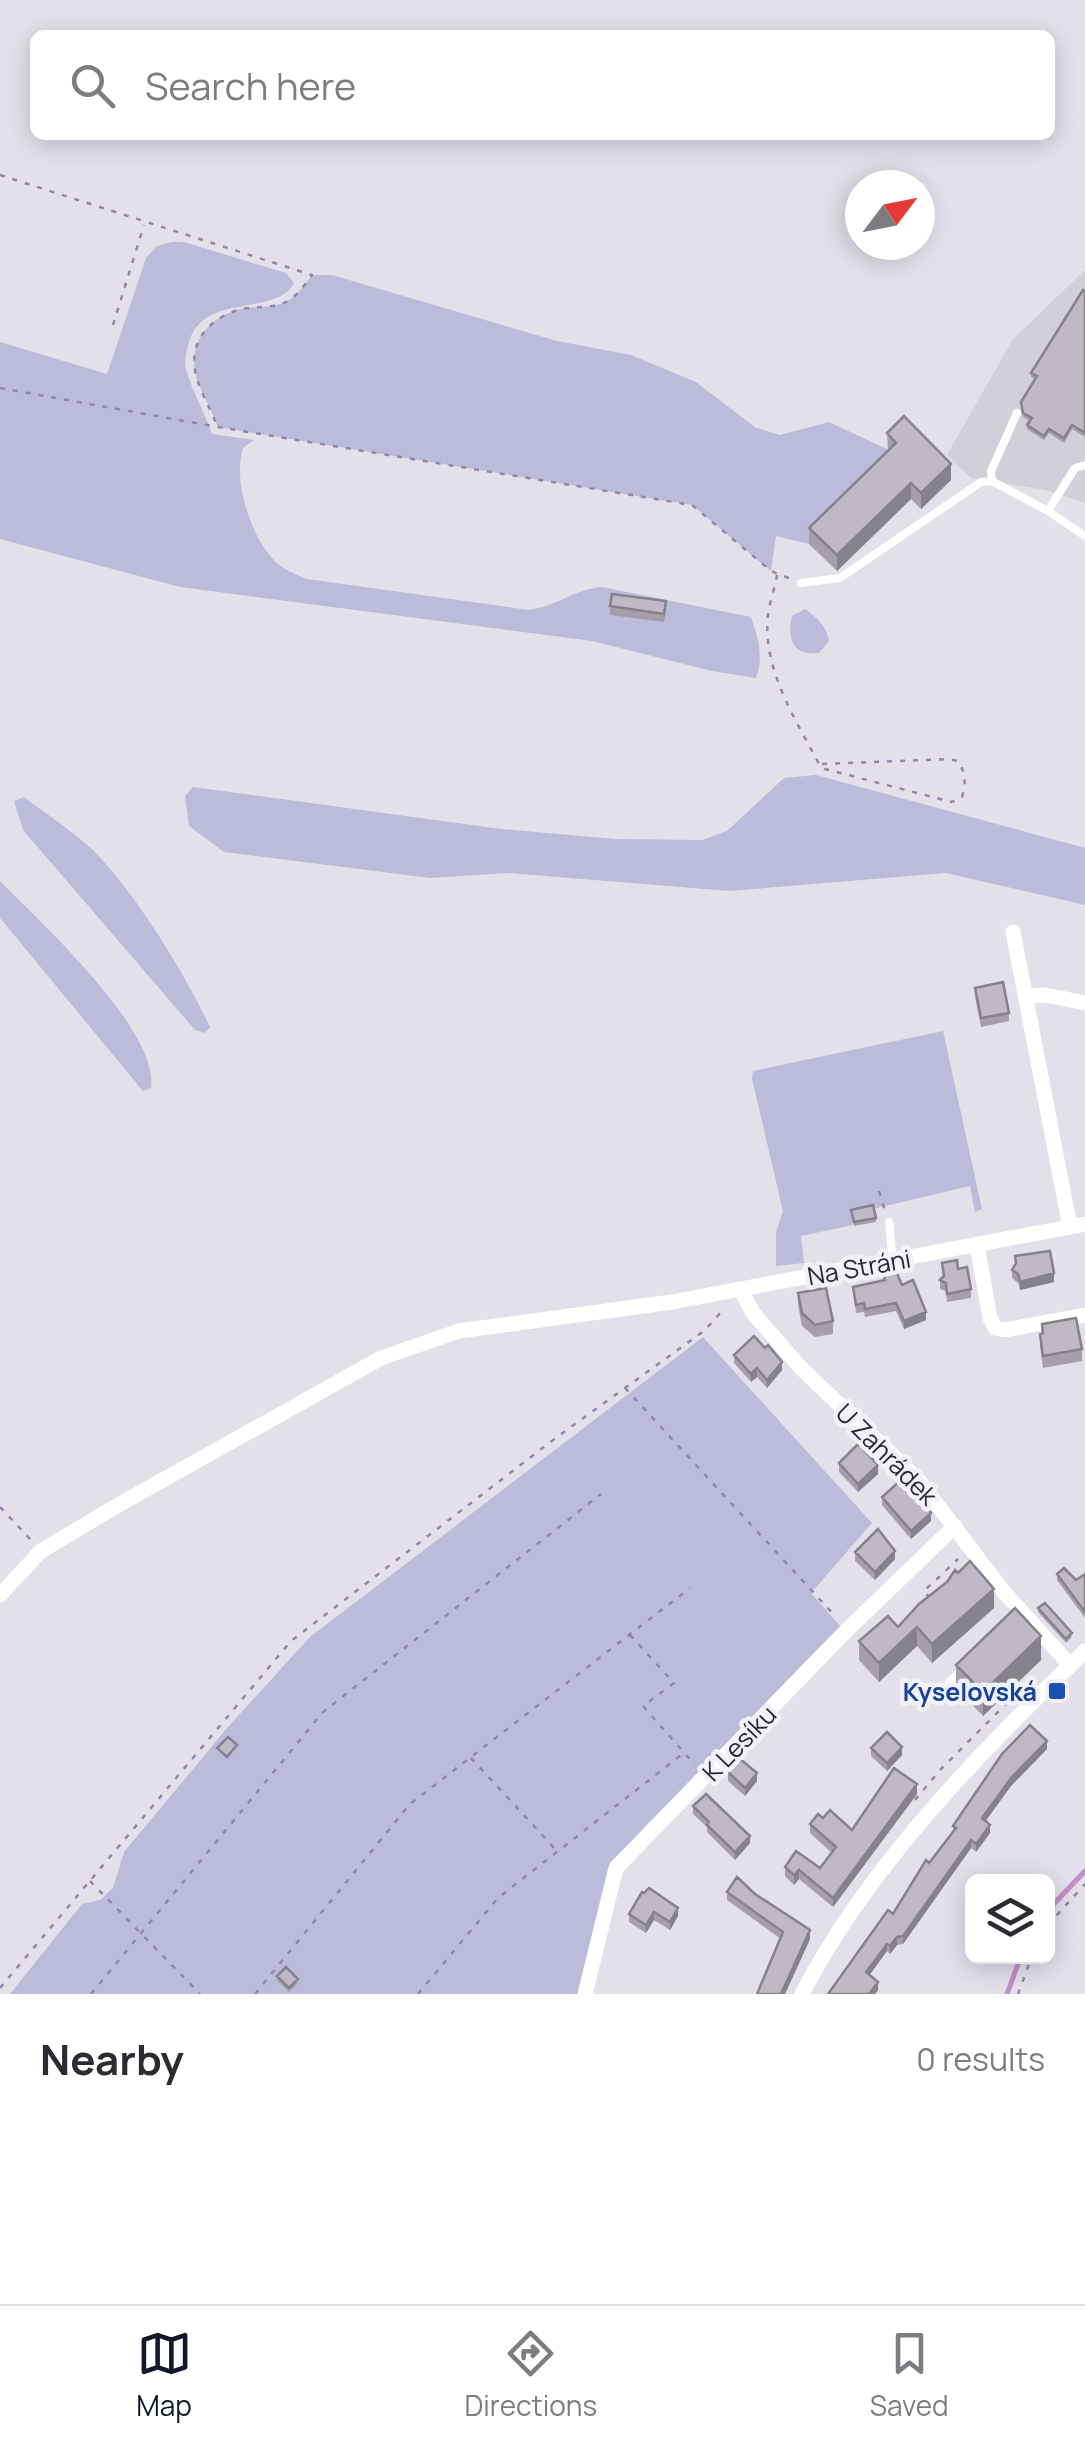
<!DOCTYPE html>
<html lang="en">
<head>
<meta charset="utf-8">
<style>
	:root { --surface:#fff; --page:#f2f2f3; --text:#2b2b33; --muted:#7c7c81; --line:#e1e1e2; --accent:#111827 }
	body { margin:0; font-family:Manrope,sans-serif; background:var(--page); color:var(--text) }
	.controls { position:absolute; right:30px; bottom:30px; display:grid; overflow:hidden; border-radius:15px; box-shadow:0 5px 25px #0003 }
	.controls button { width:90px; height:90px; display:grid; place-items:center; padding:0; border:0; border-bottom:2px solid var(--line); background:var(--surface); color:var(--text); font:50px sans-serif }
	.compass { position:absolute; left:845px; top:170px; width:90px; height:90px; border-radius:50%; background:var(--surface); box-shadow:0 5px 25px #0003; rotate:58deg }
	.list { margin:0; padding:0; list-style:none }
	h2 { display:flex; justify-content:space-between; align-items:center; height:130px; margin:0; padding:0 40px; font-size:42px }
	h2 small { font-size:32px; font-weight:400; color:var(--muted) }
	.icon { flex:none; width:55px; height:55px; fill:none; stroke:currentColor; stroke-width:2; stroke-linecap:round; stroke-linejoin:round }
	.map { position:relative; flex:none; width:1085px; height:1994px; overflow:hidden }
	.search { position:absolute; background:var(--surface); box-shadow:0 5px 25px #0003; left:30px; right:30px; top:30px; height:110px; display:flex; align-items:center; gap:25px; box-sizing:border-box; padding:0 35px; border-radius:15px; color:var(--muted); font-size:38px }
	.sheet { height:310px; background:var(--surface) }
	nav { display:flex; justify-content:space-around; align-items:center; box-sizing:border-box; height:140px; border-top:2px solid var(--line); background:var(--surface); font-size:28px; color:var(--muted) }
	nav a { display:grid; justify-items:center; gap:5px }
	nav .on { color:var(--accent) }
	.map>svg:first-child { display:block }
	.built { fill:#d2cfd9 }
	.green { fill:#bcbbd9 }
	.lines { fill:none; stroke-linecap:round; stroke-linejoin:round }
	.stream { stroke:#c58dcb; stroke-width:5 }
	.path { stroke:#9584ab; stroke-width:2.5; stroke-dasharray:5 8; stroke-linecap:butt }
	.service { stroke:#fff; stroke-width:8 }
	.minor { stroke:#fff; stroke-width:15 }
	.wall { fill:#a49fab }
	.shaded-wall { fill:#86828b }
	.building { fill:#bfb9c7; stroke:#86828b; stroke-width:2.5 }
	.transit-dot { fill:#1a4fb4; stroke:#f2f1f7; stroke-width:4 }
	.labels { text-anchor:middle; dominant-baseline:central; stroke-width:9; stroke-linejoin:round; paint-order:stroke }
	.street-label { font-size:25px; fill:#2d2339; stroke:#f2f1f7 }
	.transit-label { font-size:25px; font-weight:bold; fill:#164399; stroke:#f2f1f7; text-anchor:end }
</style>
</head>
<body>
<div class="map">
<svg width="1085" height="1994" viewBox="0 0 1085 1994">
	<rect width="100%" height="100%" fill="#e3e0ea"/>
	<!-- built -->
	<path class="built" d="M1085,270V503L1046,490L971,478L947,455L1013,339Z"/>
	<!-- green -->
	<path class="green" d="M172,242H184L286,273L294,283C276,318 200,290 188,346C186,354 184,362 186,369C192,391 205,413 212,434L254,440L243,448C232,481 252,542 279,565C287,571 297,575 307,579L529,610C558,606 574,589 602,587L751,617C758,639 764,655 756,678L712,671L592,641L180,587L0,539V342L107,374L146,258L157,246Z
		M312,275H332L557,341L631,355L696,382L756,428L780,435L829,422L887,449L896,459L809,544L776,536L771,571L692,505L218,427C212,410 201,393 196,376C188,344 207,319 237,310C255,305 274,310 291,299C299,293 306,283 312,275Z
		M805,609C817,617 827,627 829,641L819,653C792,656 787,638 792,616Z
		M816,775L1085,848V905L946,873L730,891L508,873L430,878L224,852L189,826L185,796L193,787L501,829L615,839L702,840L727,831L784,778Z
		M24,797C44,812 66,827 85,843C129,881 186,975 210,1027L205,1033L195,1030L23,830L14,801Z
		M0,881C39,921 160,1031 151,1088L143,1091L0,918Z
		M943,1031L982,1209L975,1212L970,1186L851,1214L853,1225L801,1236L804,1263L776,1266V1233L783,1211L752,1079L753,1071Z
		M703,1337L872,1523L811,1593L840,1626L610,1863L578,1994H10L82,1904L100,1900L113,1888L124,1852L228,1727L310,1637Z"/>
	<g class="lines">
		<!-- stream -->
		<path class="stream" d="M1048,1910L1085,1871
			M1007,1994L1021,1956"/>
		<!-- path -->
		<path class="path" d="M0,175L312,275C306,283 299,293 291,299C275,310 256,305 238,310C208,319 188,343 196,375C200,392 211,409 217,426
			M113,325L144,225
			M0,388L218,427L692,505L771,571L791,579
			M777,575C775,588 770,601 768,614C762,669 795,718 819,764L825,769L952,802L962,797C966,783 966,774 958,761L949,759L819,764
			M879,1191L885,1211
			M625,1388L836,1617
			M0,1507L30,1539
			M930,1598L924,1591L958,1559
			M630,1635L674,1683L643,1706L695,1765
			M471,1758L557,1851
			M915,1800L941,1769L1011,1699
			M90,1881L200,1994
			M1048,1925L1085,1884
			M0,1988L291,1641L557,1437L704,1331L723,1310
			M91,1994L323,1712L601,1494
			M255,1994L410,1804L690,1588
			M418,1994L498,1898L685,1752
			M1018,1994L1032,1956"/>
		<!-- service -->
		<path class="service" d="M992,481L1048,511L1075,468L1085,465
			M1048,511L1085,536
			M801,583L840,578L981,482L992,481L991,471L1017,413
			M889,1222L893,1262
			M949,1682L961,1671"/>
		<!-- minor -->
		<path class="minor" d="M1013,932L1070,1227
			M1025,996L1045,995L1085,1003
			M977,1245L990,1318L995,1328L1005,1330L1085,1315
			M741,1290L753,1313L801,1368L919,1481L1004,1592L1070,1665
			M0,1595L41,1551L120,1504L381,1358L459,1331L672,1302L1085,1224
			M585,1994L616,1868L848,1629L955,1526
			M802,1994C868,1866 982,1750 1085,1651"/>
	</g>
	<!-- wall -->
	<path class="wall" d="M1085,291V437L1072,429L1064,443L1049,433L1044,440L1027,429V425L1030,421L1023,417L1021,402L1035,379L1031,377V373Z
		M887,433L951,480L921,509L911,499L837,571L809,544V528L888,450Z
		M610,606L666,610L664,622L610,615Z
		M975,988L1009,1013V1021L981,1027L975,996Z
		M851,1210L876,1218V1222L854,1226Z
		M1015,1256L1054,1282L1020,1290L1018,1283L1012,1278V1270L1015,1265Z
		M942,1263L958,1269L971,1289V1298L947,1302L946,1291L940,1289V1280L943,1277Z
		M884,1276L902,1285L926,1320L904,1329L896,1311L865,1317L864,1312L856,1313L853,1287L884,1281Z
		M798,1293L833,1321V1334L815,1337L802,1326L798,1305Z
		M1042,1324L1082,1349V1361L1043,1368L1040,1346Z
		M734,1355L782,1370L767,1388L757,1377L751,1382L734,1363Z
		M839,1463L878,1474L858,1492L839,1472Z
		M882,1497L931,1521L911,1539L882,1505Z
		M855,1552L895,1559L875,1580L855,1561Z
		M1057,1574L1076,1580L1085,1574V1618L1057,1580Z
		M994,1608L932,1663L917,1646L879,1682L859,1660V1641L898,1627Z
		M1038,1608L1072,1637L1066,1643L1038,1612Z
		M1041,1660L983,1716L956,1688V1665Z
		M871,1748L902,1755L887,1771L871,1756Z
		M1047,1749L1011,1786L985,1821L990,1833L976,1852L971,1848L903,1944L897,1945L890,1954L887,1951L869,1975L878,1990L875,1994H828L893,1914L953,1833V1826Z
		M728,1772L757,1781L745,1796L728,1781Z
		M917,1794L833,1907L799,1879L794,1885L785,1876V1867L820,1868L832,1853L810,1833V1824L823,1818L852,1830Z
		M693,1806L750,1843L735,1860L707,1832V1827L693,1814Z
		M642,1892L678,1916L670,1930L654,1920L646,1933L629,1922V1914Z
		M727,1892L810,1939L785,1994H757L781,1939L727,1900Z
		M277,1976L298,1983L289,1992L277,1980Z"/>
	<!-- shaded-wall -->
	<path class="shaded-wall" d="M951,464V480L921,509V493Z
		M911,483V499L837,571V555Z
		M1054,1273V1282L1020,1290V1282Z
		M926,1312V1320L904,1329V1321Z
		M782,1362V1370L767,1388V1380Z
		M757,1368V1377L751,1382V1374Z
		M878,1465V1474L858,1492V1484Z
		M931,1513V1521L911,1539V1531Z
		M895,1551V1559L875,1580V1572Z
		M994,1589V1608L932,1663V1644Z
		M917,1627V1646L879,1682V1663Z
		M1041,1636V1660L983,1716V1692Z
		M1047,1741V1749L1011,1786L982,1826V1818L1011,1778Z
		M902,1747V1755L887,1771V1763Z
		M757,1773V1781L745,1796V1788Z
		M917,1784V1794L833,1907V1898Z
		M990,1825V1833L976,1852V1844Z
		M750,1836V1843L735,1860V1852Z
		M971,1840V1848L903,1944V1936Z
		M799,1870V1879L794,1885V1875Z
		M678,1908V1916L670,1930V1922Z
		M654,1912V1920L646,1933V1925Z
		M810,1930V1939L785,1994H781Z
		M897,1937V1945L890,1954V1946Z
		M887,1944V1951L866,1980V1972Z
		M878,1982V1990L875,1994H869Z"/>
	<!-- building -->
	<path class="building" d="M1083,290L1085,291V433L1072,425L1064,438L1049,429L1044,436L1027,425L1032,418L1023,413L1021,402L1037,376L1031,373Z
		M904,416L951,464L921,493L911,483L837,555L809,528L896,443L887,433Z
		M612,594L666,601L664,614L610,606Z
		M1003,982L1009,1013L981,1018L975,988Z
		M873,1205L876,1218L854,1222L851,1210Z
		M1050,1251L1054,1273L1020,1282L1018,1274L1012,1270L1016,1263L1015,1256Z
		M957,1260L958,1269L967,1267L971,1289L947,1294L946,1283L940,1280L944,1276L942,1263Z
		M896,1271L902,1285L913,1280L926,1312L904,1321L896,1303L865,1309L864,1303L856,1305L853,1287L885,1280L884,1276Z
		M826,1288L833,1321L815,1325L802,1313L798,1293Z
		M1076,1318L1082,1349L1043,1356L1040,1334L1043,1333L1042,1324Z
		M754,1336L765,1348L768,1345L782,1362L767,1380L757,1368L751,1374L734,1355Z
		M858,1444L878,1465L858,1484L839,1463Z
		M902,1479L931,1513L911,1531L882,1497Z
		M878,1529L895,1551L875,1572L855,1552Z
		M970,1561L994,1589L932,1644L917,1627L879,1663L859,1641L888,1616L898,1627L919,1604L947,1582L955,1570L958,1573Z
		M1064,1568L1076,1580L1085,1574V1612L1057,1574Z
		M1045,1603L1072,1633L1066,1639L1038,1608Z
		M1015,1608L1041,1636L983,1692L956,1665Z
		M1030,1725L1047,1741L1011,1778L982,1818L990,1825L976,1844L971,1840L903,1936L897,1937L890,1946L887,1944L866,1972L878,1982L869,1994H828L888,1910L893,1914L926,1860L929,1863L956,1828L953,1826L1002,1754Z
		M887,1732L902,1747L887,1763L871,1748Z
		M228,1737L237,1745L227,1757L217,1748Z
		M740,1759L757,1773L745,1788L728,1772Z
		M894,1768L917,1784L833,1898L799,1870L794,1875L785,1867L796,1851L820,1868L836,1847L810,1824L818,1814L823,1818L830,1810L852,1830Z
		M706,1794L750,1836L735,1852L707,1825L709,1822L693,1806Z
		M737,1877L755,1894L810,1930L781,1994H757L783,1932L727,1892Z
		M649,1888L678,1908L670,1922L654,1912L646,1925L629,1914L642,1892L644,1893Z
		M286,1967L298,1979L289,1988L277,1976Z"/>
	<!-- markers -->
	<rect class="transit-dot" x="1047" y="1681" width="20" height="20" rx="5"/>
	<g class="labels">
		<!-- street labels -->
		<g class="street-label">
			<text transform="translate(859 1267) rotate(-10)">Na Stráni</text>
			<text transform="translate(887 1454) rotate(45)">U Zahrádek</text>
			<text transform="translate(739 1743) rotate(-46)">K Lesíku</text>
		</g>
		<!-- transit labels -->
		<g class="transit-label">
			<text x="1037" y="1691">Kyselovská</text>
		</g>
	</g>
</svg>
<div class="controls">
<button><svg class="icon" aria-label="layers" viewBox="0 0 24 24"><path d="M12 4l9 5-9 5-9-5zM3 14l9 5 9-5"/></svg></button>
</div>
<svg class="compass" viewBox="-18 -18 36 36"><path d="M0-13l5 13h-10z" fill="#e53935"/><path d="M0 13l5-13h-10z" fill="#7c7c81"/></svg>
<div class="search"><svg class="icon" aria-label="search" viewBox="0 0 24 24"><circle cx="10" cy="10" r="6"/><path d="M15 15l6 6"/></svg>Search here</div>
</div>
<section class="sheet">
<h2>Nearby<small>0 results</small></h2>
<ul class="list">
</ul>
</section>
<nav>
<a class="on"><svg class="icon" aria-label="map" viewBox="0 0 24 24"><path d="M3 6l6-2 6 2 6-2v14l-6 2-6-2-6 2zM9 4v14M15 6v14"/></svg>Map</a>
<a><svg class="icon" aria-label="directions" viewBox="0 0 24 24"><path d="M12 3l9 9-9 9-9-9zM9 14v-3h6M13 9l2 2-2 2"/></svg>Directions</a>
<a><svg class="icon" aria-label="saved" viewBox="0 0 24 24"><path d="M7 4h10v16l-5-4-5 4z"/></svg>Saved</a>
</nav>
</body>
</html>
